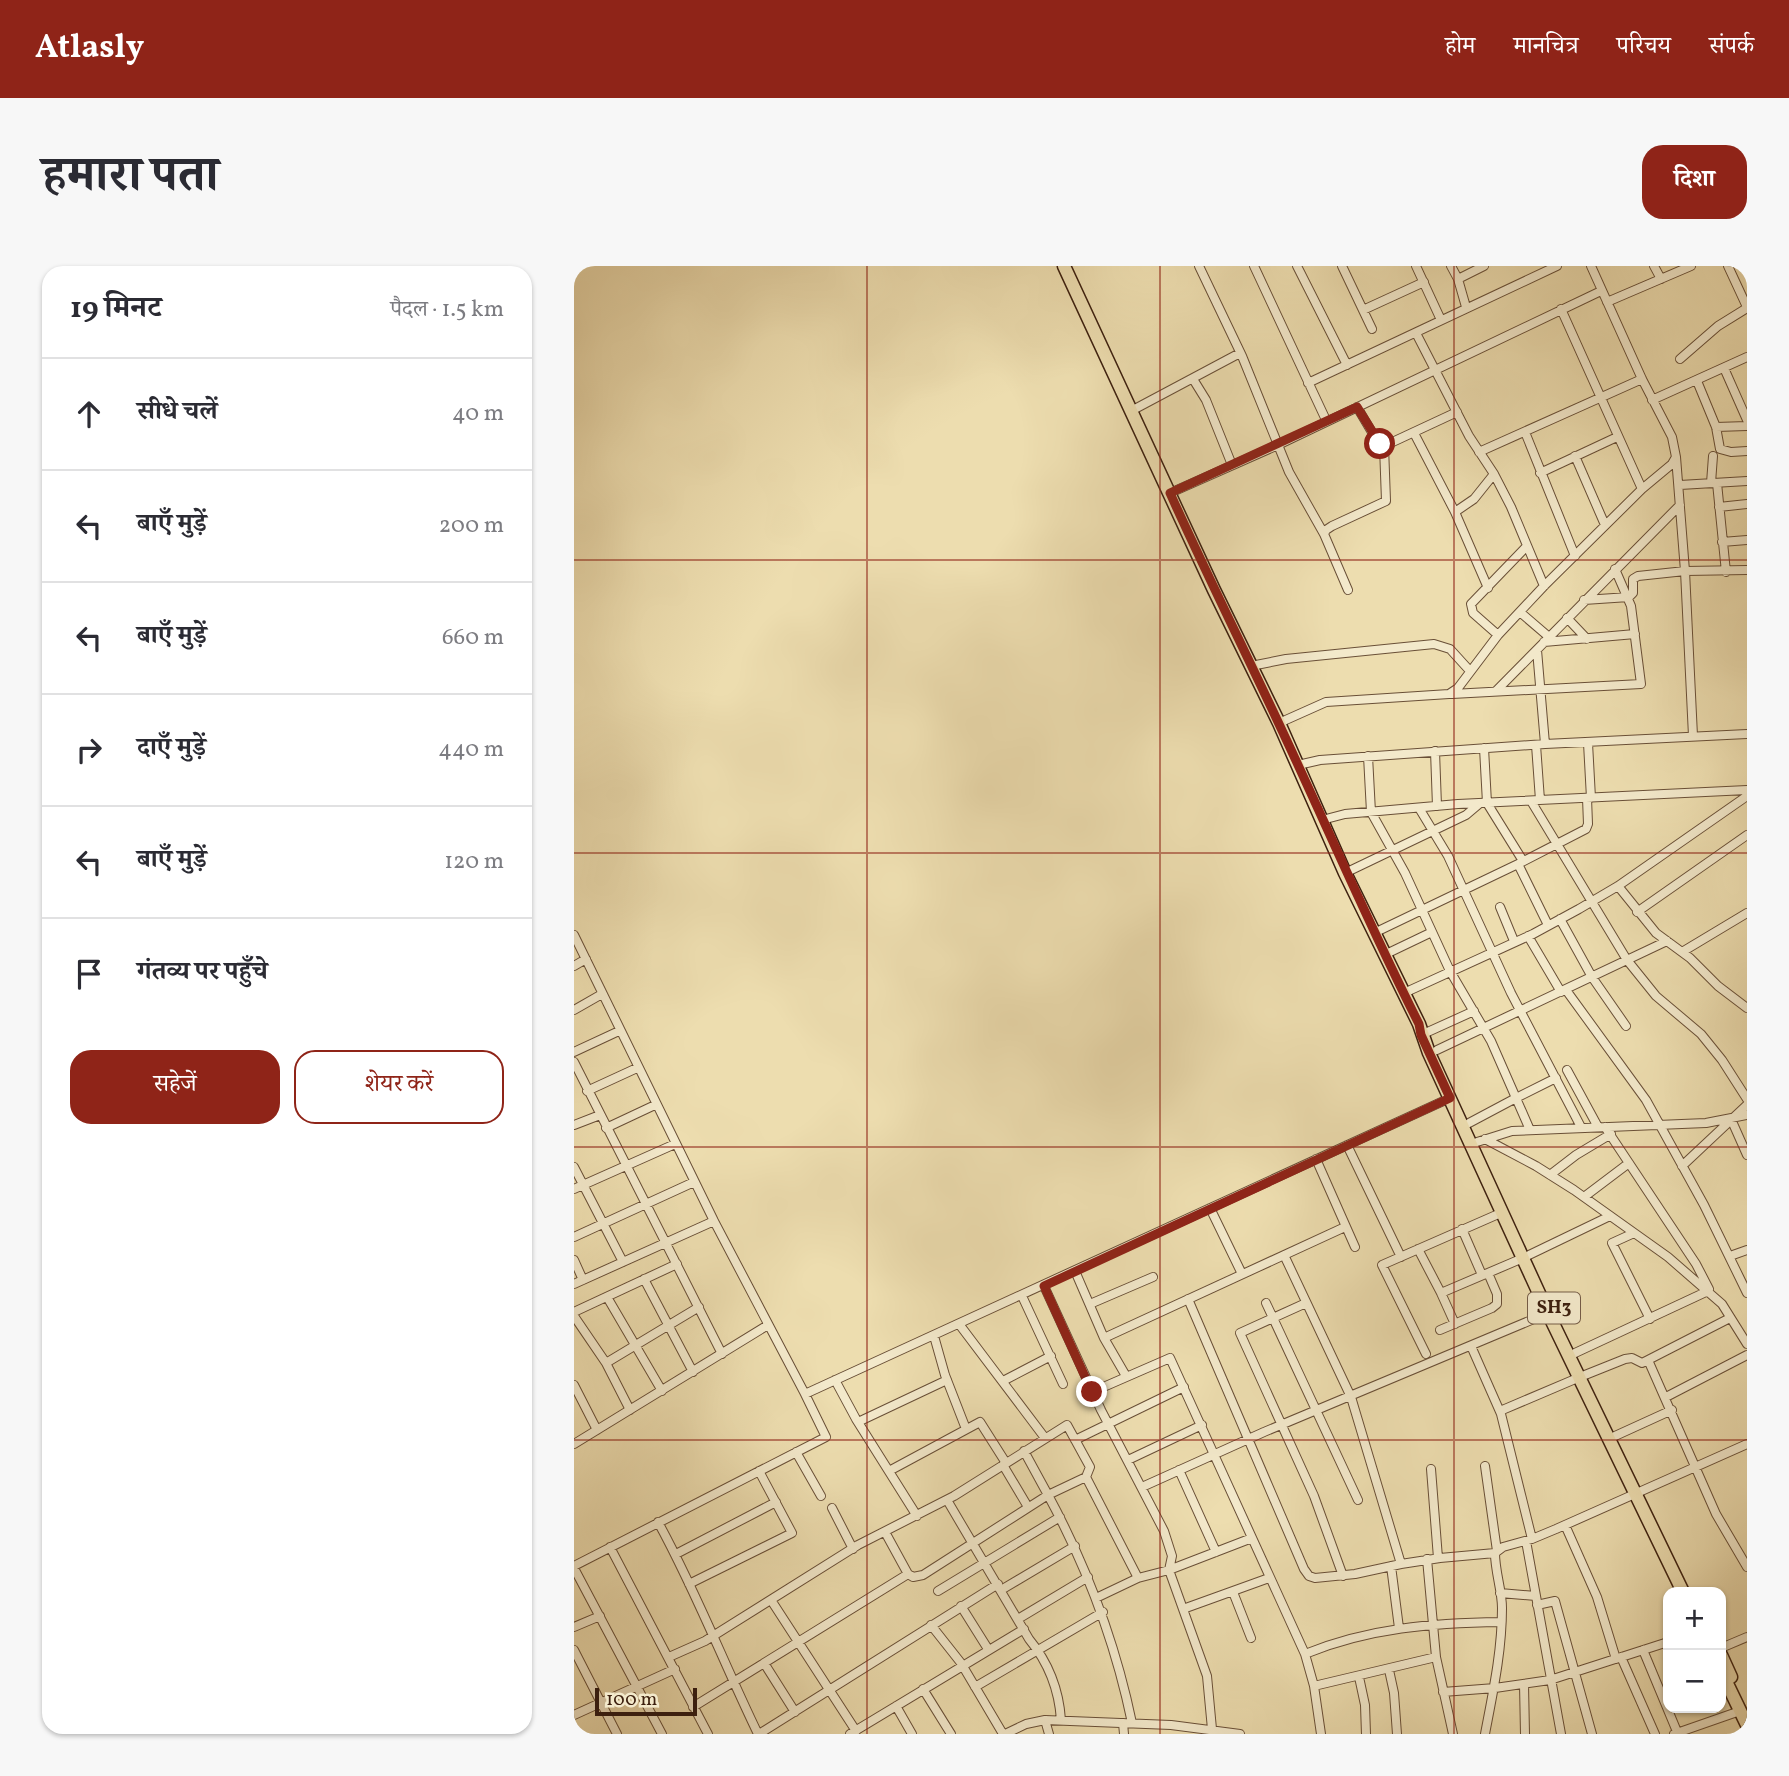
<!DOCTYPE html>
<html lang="hi">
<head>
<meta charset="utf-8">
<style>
	:root { --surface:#fff; --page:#f7f7f7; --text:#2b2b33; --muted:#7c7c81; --line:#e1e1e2; --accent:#8f2418 }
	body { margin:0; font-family:Vollkorn,"Noto Serif Devanagari",serif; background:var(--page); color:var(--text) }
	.controls { position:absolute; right:21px; bottom:21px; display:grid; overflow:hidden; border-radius:14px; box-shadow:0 2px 5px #0004 }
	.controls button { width:63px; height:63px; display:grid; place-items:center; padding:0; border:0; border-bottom:2px solid var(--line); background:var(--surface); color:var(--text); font:35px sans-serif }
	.scale { position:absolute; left:21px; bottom:18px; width:102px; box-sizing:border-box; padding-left:7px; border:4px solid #3d200f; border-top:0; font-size:19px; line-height:24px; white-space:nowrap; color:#3d200f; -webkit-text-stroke:5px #f3e9cb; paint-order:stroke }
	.stop { position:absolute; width:21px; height:21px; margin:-16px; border:5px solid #8f2418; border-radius:50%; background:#fff }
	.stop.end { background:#8f2418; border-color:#fff; box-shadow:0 2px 7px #0008 }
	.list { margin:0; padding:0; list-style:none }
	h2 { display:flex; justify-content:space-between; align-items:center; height:91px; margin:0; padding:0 28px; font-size:30px }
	h2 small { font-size:23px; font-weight:400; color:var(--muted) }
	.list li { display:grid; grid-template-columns:46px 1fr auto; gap:21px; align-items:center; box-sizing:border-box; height:112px; padding:0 28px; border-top:2px solid var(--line) }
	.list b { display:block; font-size:26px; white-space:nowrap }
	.list em { font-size:23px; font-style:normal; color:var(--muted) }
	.actions { display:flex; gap:14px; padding:21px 28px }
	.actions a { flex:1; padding:16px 0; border:2px solid var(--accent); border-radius:21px; text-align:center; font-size:24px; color:var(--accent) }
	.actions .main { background:var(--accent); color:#fff }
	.icon { flex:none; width:38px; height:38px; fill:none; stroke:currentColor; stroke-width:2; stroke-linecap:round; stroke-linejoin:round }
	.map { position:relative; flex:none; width:1173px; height:1468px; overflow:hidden; border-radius:21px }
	header { display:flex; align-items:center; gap:42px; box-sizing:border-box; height:98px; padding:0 35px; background:var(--accent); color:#fff }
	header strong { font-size:33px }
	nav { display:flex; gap:38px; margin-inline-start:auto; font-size:24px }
	.intro { display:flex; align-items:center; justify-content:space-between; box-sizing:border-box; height:168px; padding:0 42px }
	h1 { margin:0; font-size:49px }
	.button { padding:18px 32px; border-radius:21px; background:var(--accent); color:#fff; font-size:24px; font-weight:700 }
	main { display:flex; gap:42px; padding:0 42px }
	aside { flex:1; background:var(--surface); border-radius:21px; box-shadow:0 2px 5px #0004 }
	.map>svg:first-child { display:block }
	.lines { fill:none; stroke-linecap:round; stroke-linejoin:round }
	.minor-casing { stroke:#694f37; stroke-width:10 }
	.primary-casing { stroke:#3d200f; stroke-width:15 }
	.minor { stroke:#f3e9cb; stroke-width:8 }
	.primary { stroke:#edddaf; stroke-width:12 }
	.route { stroke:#8f2418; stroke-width:9 }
	.grid { fill:none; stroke:#8f2418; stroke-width:2; stroke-opacity:0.55 }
	.labels { text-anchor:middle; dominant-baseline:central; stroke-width:7; stroke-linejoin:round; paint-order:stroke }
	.shield { fill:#f3e9cb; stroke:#745c47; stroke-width:2 }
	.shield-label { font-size:19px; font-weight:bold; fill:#3d200f }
</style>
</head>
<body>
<header>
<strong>Atlasly</strong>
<nav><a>होम</a><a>मानचित्र</a><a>परिचय</a><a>संपर्क</a></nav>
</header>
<div class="intro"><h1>हमारा पता</h1><a class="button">दिशा</a></div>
<main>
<aside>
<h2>19 मिनट<small>पैदल · 1.5 km</small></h2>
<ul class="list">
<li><svg class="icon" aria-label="ahead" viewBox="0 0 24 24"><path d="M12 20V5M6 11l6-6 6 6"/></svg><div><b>सीधे चलें</b></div><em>40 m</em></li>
<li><svg class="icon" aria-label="left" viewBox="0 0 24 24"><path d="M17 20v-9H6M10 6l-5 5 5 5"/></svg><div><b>बाएँ मुड़ें</b></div><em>200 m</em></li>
<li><svg class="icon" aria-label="left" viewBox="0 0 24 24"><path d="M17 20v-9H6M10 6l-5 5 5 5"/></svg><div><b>बाएँ मुड़ें</b></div><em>660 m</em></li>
<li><svg class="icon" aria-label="right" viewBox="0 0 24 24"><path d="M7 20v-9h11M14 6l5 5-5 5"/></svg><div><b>दाएँ मुड़ें</b></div><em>440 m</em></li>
<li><svg class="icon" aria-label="left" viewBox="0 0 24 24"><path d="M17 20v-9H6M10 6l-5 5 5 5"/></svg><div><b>बाएँ मुड़ें</b></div><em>120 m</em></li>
<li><svg class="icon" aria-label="arrive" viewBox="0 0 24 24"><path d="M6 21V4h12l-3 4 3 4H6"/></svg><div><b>गंतव्य पर पहुँचे</b></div></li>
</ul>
<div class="actions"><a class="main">सहेजें</a><a>शेयर करें</a></div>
</aside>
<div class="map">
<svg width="1173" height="1468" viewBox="0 0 1173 1468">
	<rect width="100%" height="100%" fill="#edddaf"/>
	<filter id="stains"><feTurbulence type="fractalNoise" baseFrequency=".00286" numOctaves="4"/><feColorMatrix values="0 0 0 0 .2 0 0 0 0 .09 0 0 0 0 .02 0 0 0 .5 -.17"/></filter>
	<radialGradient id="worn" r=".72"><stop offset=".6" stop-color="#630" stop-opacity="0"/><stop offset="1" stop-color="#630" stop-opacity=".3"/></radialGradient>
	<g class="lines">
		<defs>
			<path id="minor" d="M625,0L668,90L715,206L750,268
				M680,0L752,154
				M723,0L773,99
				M768,0L798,63
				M842,0L867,54
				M877,0L884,13L892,41
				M1080,0L1087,13
				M1154,0L1173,41
				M884,13L910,0
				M1033,36L1117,0
				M987,43L1068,223
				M789,44L850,16
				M842,67L895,170L920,208L937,241L970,320
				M1106,93L1144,60L1173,42
				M1150,102L1173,154
				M619,113L632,134L658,199
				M1123,115L1142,161L1146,183L1157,186L1173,185
				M734,117L983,0
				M1078,134L1173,91
				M783,141L805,178L810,180L883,146
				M557,145L666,87
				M1142,161L1173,160
				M951,166L1001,290
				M840,167L881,246L914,322
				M905,186L1068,113
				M1001,190L1031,259
				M1102,191L1111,305L1119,470
				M966,207L1043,171
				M1137,217L1139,190
				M1143,217L1152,306
				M1106,219L1173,215
				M596,227L704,179L1027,25
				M1145,241L1173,238
				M881,246L900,233L920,208
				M1148,276L1173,274
				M774,324L750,268L752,264L758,260L812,235L810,180
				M1010,334L1055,331L1059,327V313L1064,310L1111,305L1173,304
				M947,347L975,371
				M993,352L1013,373
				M924,369L899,347L897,338L953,280
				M970,376L1061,368
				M963,384L971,478
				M677,400L712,393L860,378L876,383L896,405
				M922,425L1106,239
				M878,428L1067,418L1057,340L1041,303
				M705,457L752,436L875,428L884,422L924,369L970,320L1068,223L1098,198L1102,191L1098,171L1068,113L1017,0
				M1014,477L1017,532
				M962,479L966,534
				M910,482L913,537L949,595
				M861,485L863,540
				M794,490L797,546L831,607L876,705L917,775L942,832L982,812
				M724,499L746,494L971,478L1173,468
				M957,535L1053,694L1082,730L1127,768L1148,794L1173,833
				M845,542L874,590L937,727L1007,861
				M748,554L771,548L884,538L1173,524
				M944,598L974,659
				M771,607L892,549L905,538
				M1044,620L1082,667L1116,692L1144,720L1173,742
				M926,641L940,675
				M1063,646L1173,569
				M986,653L1018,711L1052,760
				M800,667L944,598L1012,563L1014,558L1013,532
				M0,669L140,955L231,1128L876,832
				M954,670L987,726
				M1108,686L1173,647
				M810,689L858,666
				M0,700L12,693
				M992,724L1072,834L1130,939L1173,1027
				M830,727L959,668L1005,643L1044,620L1173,530
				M0,744L28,728
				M847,769L900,745
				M863,784L1093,675
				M0,786L45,765
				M0,796L148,1088
				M993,804L1024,861
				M13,825L63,802
				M1157,853L1173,889
				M895,857L942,832L956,864
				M0,859L26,849
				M1031,861L1122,998L1135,1023
				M32,862L81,839
				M911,873L962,900L1000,924L1094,991L1148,1038L1173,1078
				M903,876L938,865L1132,857L1173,849
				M773,879L827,991
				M742,893L781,981
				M1108,900L1173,839
				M0,901L49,996
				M976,909L1002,889L1037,868
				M0,923L101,878
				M1010,931L1055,897
				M636,942L668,1008
				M888,963L908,1009
				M1060,967L1038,977L1076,1053
				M0,971L120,916
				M844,983L867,1027L949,992
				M710,989L777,1131L827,1298
				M955,989L1036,950
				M1156,990L1173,984
				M0,994L9,1014
				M501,1005L530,1072L552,1110
				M70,1013L119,1106
				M0,1018L140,955
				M470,1020L527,1144L590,1265L598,1290L595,1304L678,1272
				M867,1027L881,1058
				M448,1030L489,1118
				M33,1031L88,1125
				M614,1033L730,1303L735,1310L741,1312L781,1308L827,1298L866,1292L921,1287L929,1281L958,1273L982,1263L1173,1178
				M692,1037L784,1234
				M732,1037L666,1067L740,1230L769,1310
				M516,1038L579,1011
				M0,1046L103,998
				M0,1050L32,1097L56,1144
				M1156,1052L1074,1094L1142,1248L1173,1301
				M385,1058L471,1172
				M866,1064L918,1042L923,1038V1028L914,1007
				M360,1070L371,1109L392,1163
				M530,1072L771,961
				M897,1080L927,1148L958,1273
				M1001,1087L1134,1025
				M852,1088L808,999L929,946
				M32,1097L125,1041
				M1011,1109L1051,1093L1058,1092L1068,1097L1074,1094
				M261,1114L282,1153L343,1250
				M429,1115L477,1090
				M0,1119L23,1164
				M518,1126L596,1092L731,1388L740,1420L747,1468
				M1092,1131L1173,1089
				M926,1145L1006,1111
				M284,1156L373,1114
				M1041,1170L1098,1144
				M501,1174L610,1121
				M0,1178L194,1059
				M450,1185L474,1229L512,1211
				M222,1186L247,1230
				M554,1194L628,1159
				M429,1199L454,1241
				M911,1200L923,1285
				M857,1203L864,1292
				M605,1204L642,1286
				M315,1205L406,1156L432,1197
				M568,1221L690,1166L974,1047
				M373,1234L455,1373C474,1396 485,1424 487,1454
				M258,1242L279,1283
				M84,1256C122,1325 150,1398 184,1468
				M991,1259L1023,1331L1042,1393
				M952,1275L987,1468
				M36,1281L134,1468
				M102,1288L202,1236
				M853,1293L862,1391L879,1468
				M0,1300L252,1171L231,1128
				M817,1300L825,1362
				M0,1302L88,1468
				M334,1308L339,1311L349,1309L474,1229C514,1303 541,1375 558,1457
				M115,1318L218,1267L185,1205
				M427,1324L501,1280
				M364,1325L486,1251
				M659,1326L677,1372
				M926,1327L962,1330
				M522,1332L564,1312L595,1304L633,1410L638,1463
				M197,1334L282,1465
				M963,1339L981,1335L1018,1468
				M387,1340L414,1383
				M609,1343L695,1312
				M444,1353L514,1311
				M357,1359L387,1397L429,1468
				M0,1361L26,1350
				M1147,1382L1173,1371
				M0,1384L43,1468
				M1069,1384L1104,1468
				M731,1388C794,1362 859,1357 927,1356
				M95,1391L131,1375L284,1279L380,1230L493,1159L516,1201L512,1211L564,1312
				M1047,1391L1081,1468
				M190,1397L221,1446
				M815,1404L820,1427L823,1468
				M785,1411L791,1439L792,1468
				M950,1418L951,1468
				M740,1420L862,1391
				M401,1421L529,1346
				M349,1423L377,1468
				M869,1426L921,1422L976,1414L1094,1376
				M322,1440L338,1468
				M119,1441L334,1308L311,1266
				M0,1449L101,1403
				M471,1454L475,1468
				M549,1457L550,1468
				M185,1468L424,1318
				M276,1468L450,1363
				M431,1468L452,1458L471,1454L597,1459L666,1468
				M911,1468C919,1426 928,1385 928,1342C928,1324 921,1306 921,1287
				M1100,1468L1166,1445"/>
			<path id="primary" d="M490,0L640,324L705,457L771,607L845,758L855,787L974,1047L1109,1326
				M1147,1389L1157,1411
				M1147,1405L1173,1459"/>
		</defs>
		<!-- minor casing -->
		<use href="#minor" class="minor-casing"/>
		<!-- primary casing -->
		<use href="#primary" class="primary-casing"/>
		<!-- minor -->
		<use href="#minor" class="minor"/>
		<!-- primary -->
		<use href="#primary" class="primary"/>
	</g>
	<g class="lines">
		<!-- route -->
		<path class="route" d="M518,1126L470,1020L876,832L847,769L845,758C795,659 752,558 705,458C669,381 631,305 596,227L783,141L806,178"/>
	</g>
	<!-- grid -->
	<path class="grid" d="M293,0V1468M586,0V1468M880,0V1468M0,294H1173M0,587H1173M0,881H1173M0,1174H1173"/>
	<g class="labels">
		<!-- shield labels -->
		<rect class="shield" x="954" y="1026.5" width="52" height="31" rx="5"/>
		<g class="shield-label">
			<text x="980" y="1042">SH3</text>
		</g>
	</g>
	<rect width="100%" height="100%" filter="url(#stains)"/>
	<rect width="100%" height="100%" fill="url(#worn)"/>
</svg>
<div class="controls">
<button>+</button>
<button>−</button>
</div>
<div class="scale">100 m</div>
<div class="stop" style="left:806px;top:178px"></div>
<div class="stop end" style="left:518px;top:1126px"></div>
</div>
</main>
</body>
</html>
